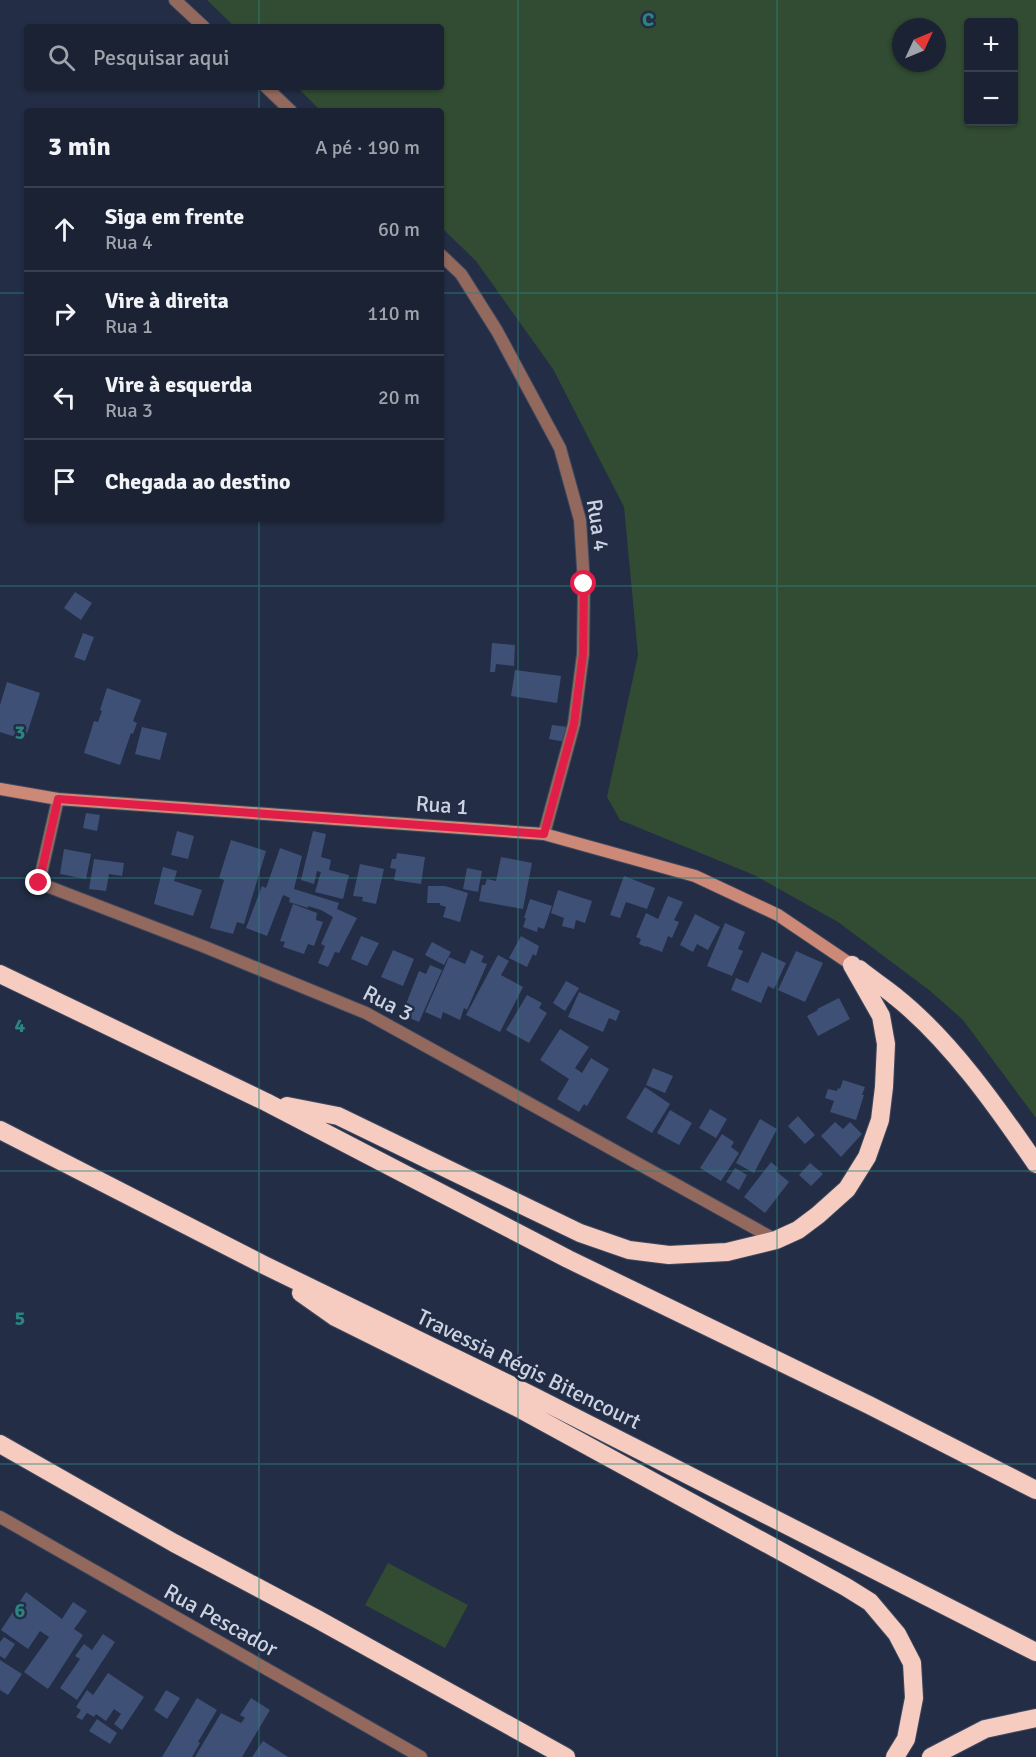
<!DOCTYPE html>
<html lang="pt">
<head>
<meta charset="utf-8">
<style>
	:root { --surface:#1a2234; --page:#272f40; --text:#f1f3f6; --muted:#9fa4ac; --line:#383f4f }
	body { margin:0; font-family:Signika,sans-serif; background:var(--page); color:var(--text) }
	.controls { position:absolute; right:18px; top:18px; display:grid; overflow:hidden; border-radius:6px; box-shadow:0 2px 4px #0004 }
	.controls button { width:54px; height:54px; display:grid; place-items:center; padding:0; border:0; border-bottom:2px solid var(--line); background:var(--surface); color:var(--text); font:30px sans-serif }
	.compass { position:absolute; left:892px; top:18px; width:54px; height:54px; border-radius:50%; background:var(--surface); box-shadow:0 2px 4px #0004; rotate:46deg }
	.stop { position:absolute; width:18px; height:18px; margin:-14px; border:4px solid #e11d48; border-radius:50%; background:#fff }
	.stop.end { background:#e11d48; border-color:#fff; box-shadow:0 2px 6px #0008 }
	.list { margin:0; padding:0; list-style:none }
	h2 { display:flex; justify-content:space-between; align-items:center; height:78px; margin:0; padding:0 24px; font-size:26px }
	h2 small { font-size:20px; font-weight:400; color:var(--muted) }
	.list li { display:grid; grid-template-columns:39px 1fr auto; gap:18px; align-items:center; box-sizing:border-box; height:84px; padding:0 24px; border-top:2px solid var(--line) }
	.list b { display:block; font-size:22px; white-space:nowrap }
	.list p { margin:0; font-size:20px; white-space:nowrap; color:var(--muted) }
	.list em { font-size:20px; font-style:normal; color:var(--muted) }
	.icon { flex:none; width:33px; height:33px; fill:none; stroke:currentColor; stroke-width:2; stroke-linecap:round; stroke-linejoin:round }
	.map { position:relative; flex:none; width:1036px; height:1757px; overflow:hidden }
	.search { position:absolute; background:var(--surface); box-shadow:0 2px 4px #0004; left:24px; top:24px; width:420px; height:66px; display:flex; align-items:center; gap:15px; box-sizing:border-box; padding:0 21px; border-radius:6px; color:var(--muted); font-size:22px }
	.panel { position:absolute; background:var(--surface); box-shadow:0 2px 4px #0004; left:24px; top:108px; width:420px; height:414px; border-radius:6px }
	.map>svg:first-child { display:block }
	.green { fill:#314c32; fill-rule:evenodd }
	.building { fill:#3f5076 }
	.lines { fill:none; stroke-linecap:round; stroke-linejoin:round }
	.street-casing { stroke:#3e485e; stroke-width:14 }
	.secondary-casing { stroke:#3e485e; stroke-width:14 }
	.highway-casing { stroke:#3e485e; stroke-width:20 }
	.street { stroke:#93695e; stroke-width:12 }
	.secondary { stroke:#cc8978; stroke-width:12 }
	.highway { stroke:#f6ccc1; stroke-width:18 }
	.route { stroke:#e11d48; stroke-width:8 }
	.grid { fill:none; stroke:#2b847f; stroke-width:1.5; stroke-opacity:0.55 }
	.labels { text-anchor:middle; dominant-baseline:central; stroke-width:5; stroke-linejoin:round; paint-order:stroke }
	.street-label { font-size:22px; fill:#cbd3e2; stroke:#232d45 }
	.grid-label { font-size:20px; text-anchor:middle; font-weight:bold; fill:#2b847f; stroke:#232d45; stroke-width:5; stroke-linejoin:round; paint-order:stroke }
</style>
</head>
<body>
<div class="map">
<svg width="1036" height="1757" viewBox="0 0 1036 1757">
	<rect width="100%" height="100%" fill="#232d45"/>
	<!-- green -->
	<path class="green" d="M207,0H1036V1118L963,1020L929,990L838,922L754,875L620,820L607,797L638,655L624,507L553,369L476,261L441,227V111H321L297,87H441V27H235ZM968,22H1014V122H968ZM901,27H937V63H901Z
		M388,1563L468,1605L445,1648L365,1605Z"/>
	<!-- building -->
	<path class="building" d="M75,592L92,603L81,620L64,608Z
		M83,633L94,637L85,661L74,657Z
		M492,643L515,645L514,666L496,664L495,672H490Z
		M515,670L561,676L557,703L511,696Z
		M7,682L40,693L25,740L0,732V705Z
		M107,688L141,700L133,721L137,723L133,734L131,733L120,765L84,753L94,721L98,722L102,711L100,710Z
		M552,725L568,727L566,742L549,739Z
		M142,727L167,733L160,760L135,754Z
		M86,813L100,815L97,831L83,828Z
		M177,831L194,836L188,859L171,855Z
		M313,831L326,834L321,857L331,860L329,870L349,875L343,899L315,892L321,872L317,871L314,884L301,880Z
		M231,840L266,851L244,924L237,922L233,934L210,928L224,880L219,878Z
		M280,848L302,856L294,889L339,903L337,909L357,918L339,953L335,952L328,967L318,963L325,946L321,944L333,917L321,910L308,906V908L289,902L290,898L283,895L267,936L246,928L262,886L266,888Z
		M64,849L91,854L86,879L60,874Z
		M397,853L425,857L421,884L394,880L396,869L390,868L392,859H396Z
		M501,857L532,863L523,909L479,901L482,885H485L487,879L496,881Z
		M94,859L124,863L122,876L109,874L106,891L89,889Z
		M360,864L384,869L376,904L362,901L363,897L353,896Z
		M163,867L177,871L174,881L202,890L193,916L154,904Z
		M467,868L482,871L478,892L463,889Z
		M624,876L655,888L647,909L626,902L620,918L610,915Z
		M428,886H445L468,893L460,922L443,917L446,907L440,905V903H427Z
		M558,890L592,901L585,923L576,920L574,929L562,926L564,918L551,913Z
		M668,896L683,902L674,920L679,922L672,938L668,936L662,952L646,946V947L639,944L641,939L636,937L646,913L658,919Z
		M530,899L552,906L544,929L538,927L537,932L523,927L526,918H524Z
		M293,904L317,913L316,920L323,922L314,946L308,944L304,954L283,947L285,942L280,941Z
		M695,914L720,927L708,950L697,944L693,952L680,945Z
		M725,923L745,932L738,949L743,951L732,976L707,966Z
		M361,936L379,943L367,966L351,959Z
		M521,936L539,946L536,956L533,954L527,967L509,958Z
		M432,942L451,952L444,965L425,955Z
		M393,950L414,959L403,986L381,977Z
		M471,950L484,956L481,962L487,964L467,1010L464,1008L460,1020L443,1012L441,1019L425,1012L449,957L465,964Z
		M796,951L823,963L805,1002L778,990Z
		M762,952L786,963L774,989L768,986L761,1003L731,990L736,978L748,983Z
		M498,955L509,961L501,975L523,987L500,1032L466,1015Z
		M430,965L442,970L419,1022L405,1016L409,1006L406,1004L419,971L426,974Z
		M566,981L579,988L565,1011L553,1003Z
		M579,992L620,1011L616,1021L609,1018L603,1032L568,1017Z
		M527,995L542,1003L539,1008L547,1013L529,1043L506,1030Z
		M839,998L850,1019L818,1036L807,1016L818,1010L817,1009Z
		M560,1029L589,1047L575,1068L582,1073L591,1058L609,1069L587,1106L584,1104L579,1112L557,1099L569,1079L540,1060Z
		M653,1068L673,1076L665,1093L646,1085Z
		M843,1080L865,1087L862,1095H864L856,1120L830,1112L834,1101L825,1098L828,1089L837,1091L838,1088L840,1089Z
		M645,1087L670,1104L652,1133L626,1118Z
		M710,1109L727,1119L716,1138L699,1128Z
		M670,1110L692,1123L679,1145L657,1133Z
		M798,1116L815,1135L805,1144L788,1126Z
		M760,1119L777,1129L754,1173L736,1163Z
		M835,1122L843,1129L850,1122L862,1134L841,1157L821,1136Z
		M722,1134L734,1142L731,1147L739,1153L721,1181L700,1168Z
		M771,1162L778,1168L776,1171L789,1182L765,1213L744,1197Z
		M810,1163L823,1174L811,1186L799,1175Z
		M735,1168L747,1175L739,1190L726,1182Z
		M26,1592L62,1619L73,1602L87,1611L74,1629L83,1635L48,1689L24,1672L49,1637L40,1631L28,1649L1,1630Z
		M103,1634L115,1642L77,1700L60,1688L80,1659L75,1656L84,1644L92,1650Z
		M4,1637L15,1644L5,1659L0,1656V1642Z
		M0,1660L22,1674L8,1695L0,1690Z
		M108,1673L144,1697L122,1730L114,1724L121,1714L114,1709L106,1721L96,1714L94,1717L87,1713L82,1720L76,1717L81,1710L76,1707L87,1690L93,1695Z
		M166,1690L180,1698L167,1719L154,1710Z
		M197,1698L217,1710L198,1742L200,1743L192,1757H162Z
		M251,1698L270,1710L242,1757H195L221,1713L241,1723L245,1718L240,1715Z
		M97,1719L117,1733L110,1744L89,1731Z
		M263,1741L288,1757H252Z"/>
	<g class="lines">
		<defs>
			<path id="street" d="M175,0L204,27
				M266,87L291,111
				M441,255L461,274L497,331L560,448L580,520L584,584L583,654L574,724L544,834
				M58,799L39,883L205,947L366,1013L776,1240
				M0,1517L421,1757"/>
			<path id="secondary" d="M0,789L58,799L544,834L695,876L778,915L852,965"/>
			<path id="highway" d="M859,969C871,979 884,987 896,997C950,1040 997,1107 1036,1164
				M0,974L266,1102L568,1259L869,1405L1036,1490
				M287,1106L338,1116L580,1233L629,1250L669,1255L727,1252L776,1240L798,1230L818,1215L847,1189L867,1157L880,1120L884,1087L886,1044L881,1016L852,965
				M0,1130L264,1265L529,1394L1036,1652
				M301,1293L335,1317L522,1410L846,1587L870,1602L897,1634L912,1663L914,1698L906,1739L895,1757
				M0,1444L174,1543L317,1619L566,1757
				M931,1757L985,1729L1036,1718"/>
		</defs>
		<!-- street casing -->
		<use href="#street" class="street-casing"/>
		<!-- secondary casing -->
		<use href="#secondary" class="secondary-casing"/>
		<!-- highway casing -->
		<use href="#highway" class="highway-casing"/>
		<!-- street -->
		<use href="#street" class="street"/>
		<!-- secondary -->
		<use href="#secondary" class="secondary"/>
		<!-- highway -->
		<use href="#highway" class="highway"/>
	</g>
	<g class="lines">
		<!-- route -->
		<path class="route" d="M39,883L58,799L544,834L574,724L583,654L584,584"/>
	</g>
	<!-- grid -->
	<path class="grid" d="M259,0V27M518,0V1757M777,0V1757M259,87V111M0,293H27M441,293H1036M259,519V1757M0,586H1036M0,878H1036M0,1171H1036M0,1464H1036"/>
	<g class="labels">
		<!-- street labels -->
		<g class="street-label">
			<text transform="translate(598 525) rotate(81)">Rua 4</text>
			<text transform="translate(442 805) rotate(4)">Rua 1</text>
			<text transform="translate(388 1003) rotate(27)">Rua 3</text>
			<text transform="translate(529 1369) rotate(26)">Travessia Régis Bitencourt</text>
			<text transform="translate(221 1620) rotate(29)">Rua Pescador</text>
		</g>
	</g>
	<g class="grid-label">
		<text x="648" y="26">C</text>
		<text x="20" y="739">3</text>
		<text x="20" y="1032">4</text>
		<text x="20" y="1325">5</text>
		<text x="20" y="1617">6</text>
	</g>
</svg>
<div class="controls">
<button>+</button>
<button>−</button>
</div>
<svg class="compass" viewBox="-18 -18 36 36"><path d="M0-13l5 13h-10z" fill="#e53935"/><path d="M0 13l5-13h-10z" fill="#9fa4ac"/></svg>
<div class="stop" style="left:584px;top:584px"></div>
<div class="stop end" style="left:39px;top:883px"></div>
<div class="search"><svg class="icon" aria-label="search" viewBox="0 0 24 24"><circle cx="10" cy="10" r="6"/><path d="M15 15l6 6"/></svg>Pesquisar aqui</div>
<section class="panel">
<h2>3 min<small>A pé · 190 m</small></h2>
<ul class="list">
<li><svg class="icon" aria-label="ahead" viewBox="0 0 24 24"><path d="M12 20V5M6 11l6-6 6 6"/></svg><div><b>Siga em frente</b><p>Rua 4</p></div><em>60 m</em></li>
<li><svg class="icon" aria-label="right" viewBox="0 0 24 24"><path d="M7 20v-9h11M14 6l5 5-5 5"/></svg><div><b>Vire à direita</b><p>Rua 1</p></div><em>110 m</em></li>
<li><svg class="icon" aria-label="left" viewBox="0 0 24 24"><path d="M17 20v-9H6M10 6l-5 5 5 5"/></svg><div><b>Vire à esquerda</b><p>Rua 3</p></div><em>20 m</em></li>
<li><svg class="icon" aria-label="arrive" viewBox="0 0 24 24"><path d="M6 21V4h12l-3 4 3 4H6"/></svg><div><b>Chegada ao destino</b></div></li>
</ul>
</section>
</div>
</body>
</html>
